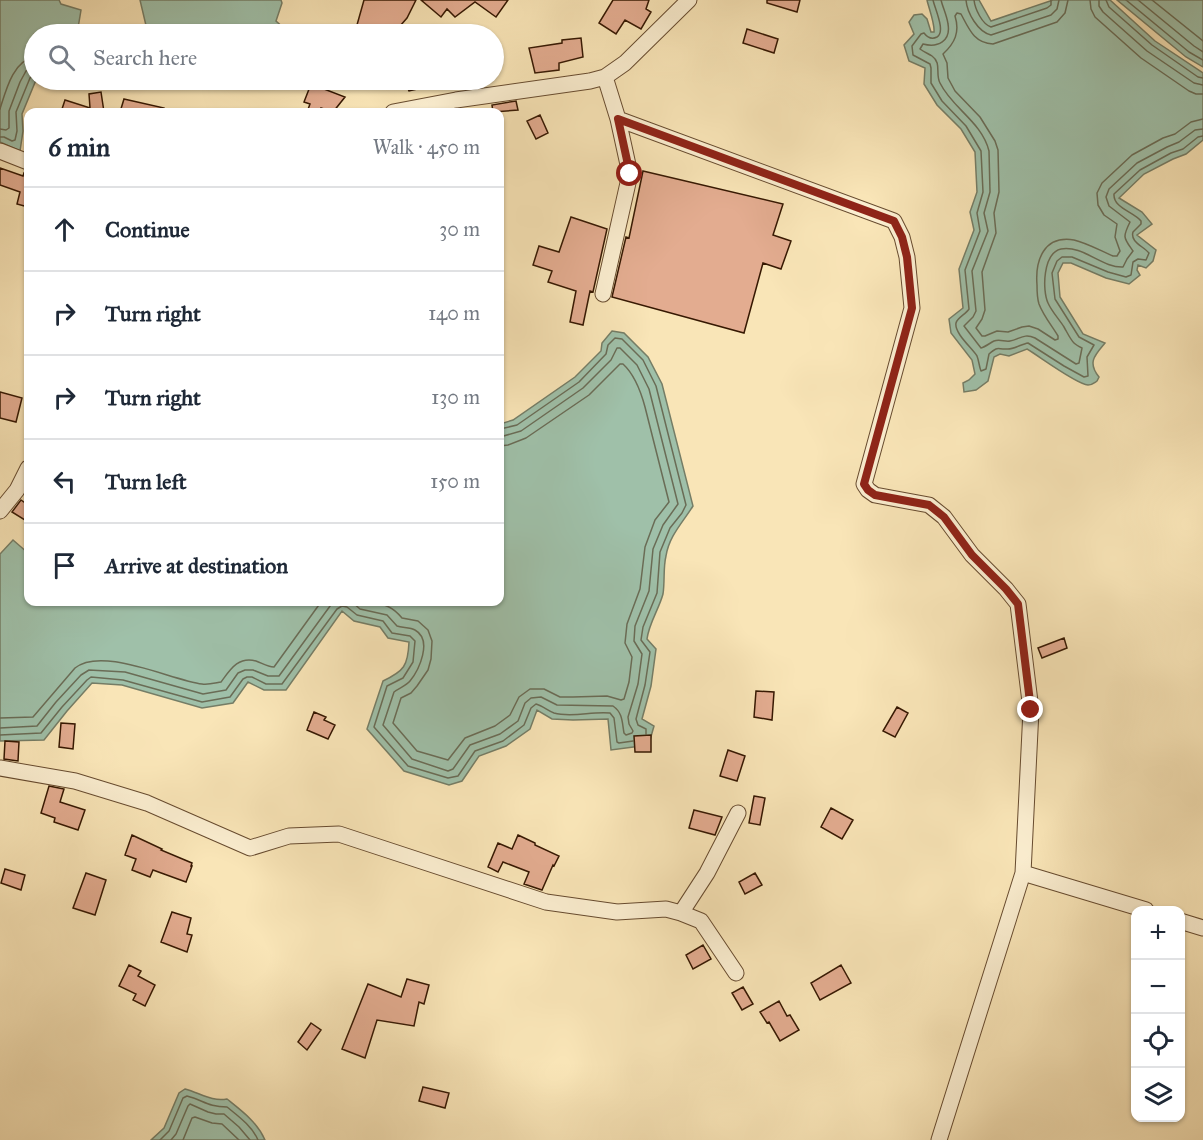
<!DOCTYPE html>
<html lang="en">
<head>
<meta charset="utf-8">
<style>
	:root { --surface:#fff; --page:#f2f2f3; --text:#1f2937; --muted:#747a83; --line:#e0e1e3 }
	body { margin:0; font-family:"IM FELL Great Primer",serif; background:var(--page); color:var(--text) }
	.controls { position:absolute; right:18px; bottom:18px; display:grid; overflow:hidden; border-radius:12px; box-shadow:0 2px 4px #0004 }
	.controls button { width:54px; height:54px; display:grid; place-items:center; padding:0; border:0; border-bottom:2px solid var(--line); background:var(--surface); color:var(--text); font:30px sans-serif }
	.stop { position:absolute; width:18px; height:18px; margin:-14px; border:4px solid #8f2418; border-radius:50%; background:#fff }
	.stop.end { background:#8f2418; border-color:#fff; box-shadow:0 2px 6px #0008 }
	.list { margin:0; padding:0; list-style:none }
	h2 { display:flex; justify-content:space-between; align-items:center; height:78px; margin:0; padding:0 24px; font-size:26px }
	h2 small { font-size:20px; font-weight:400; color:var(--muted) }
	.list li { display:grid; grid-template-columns:39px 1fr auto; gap:18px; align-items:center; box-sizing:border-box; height:84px; padding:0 24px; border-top:2px solid var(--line) }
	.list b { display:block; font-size:22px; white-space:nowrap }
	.list em { font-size:20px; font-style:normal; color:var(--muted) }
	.icon { flex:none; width:33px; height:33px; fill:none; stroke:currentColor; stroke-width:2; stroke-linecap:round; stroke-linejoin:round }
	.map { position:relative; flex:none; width:1203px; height:1140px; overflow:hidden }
	.search { position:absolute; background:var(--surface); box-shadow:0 2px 4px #0004; left:24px; top:24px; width:480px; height:66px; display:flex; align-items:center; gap:15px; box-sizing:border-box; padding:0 21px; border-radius:33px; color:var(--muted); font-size:22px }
	.panel { position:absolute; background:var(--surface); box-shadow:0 2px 4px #0004; left:24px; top:108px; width:480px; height:498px; border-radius:12px }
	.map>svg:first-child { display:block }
	.water { fill:#9fc0a9; stroke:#757d66; stroke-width:1.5 }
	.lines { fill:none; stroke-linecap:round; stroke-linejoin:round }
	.shore { stroke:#6a6c56; stroke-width:1.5 }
	.building { fill:#e3ac90; stroke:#361802; stroke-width:1.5 }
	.minor-casing { stroke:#674b2f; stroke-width:17 }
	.minor { stroke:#fbeed0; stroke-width:15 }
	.route { stroke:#8f2418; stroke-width:8 }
</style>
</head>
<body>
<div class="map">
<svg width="1203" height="1140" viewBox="0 0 1203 1140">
	<rect width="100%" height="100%" fill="#f9e5b7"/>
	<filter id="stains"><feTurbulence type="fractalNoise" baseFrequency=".00333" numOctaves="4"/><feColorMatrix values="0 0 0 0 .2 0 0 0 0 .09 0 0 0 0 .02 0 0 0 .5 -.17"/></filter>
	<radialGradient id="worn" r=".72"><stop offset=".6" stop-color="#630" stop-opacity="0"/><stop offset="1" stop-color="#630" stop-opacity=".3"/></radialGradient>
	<!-- water -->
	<path class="water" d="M0,0H59L61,4L81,10L77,34H34V80H36L22,114L23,131L20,151L0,142Z
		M140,0H281L282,3L276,21L287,31L286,34H148Z
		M927,0H979L991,21L1053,0H1110L1155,41L1203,73V140L1186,154L1173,159L1144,174L1119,198L1142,212L1152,224L1137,235L1156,250L1153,261L1146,268L1138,265L1137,270L1140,275L1129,284L1106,278L1071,263H1063L1058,273L1060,297L1083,334L1105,343C1095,355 1087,362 1099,377L1097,381C1094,383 1092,385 1088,385C1076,384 1039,356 1027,349L1009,356L1000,354L994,357L988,381L976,390L964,392L963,383L969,380L975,374L972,360L951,333L949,319L963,308L959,269L974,230L970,212L977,192L975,152L961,129L937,105L924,84L925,68L909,61L904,45L914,34L909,22L914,15L922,14L927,19L931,32H934C935,24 929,9 927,0Z
		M1117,0H1203V67L1186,57Z
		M612,331L624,333L648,357L662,384L693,506C683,522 669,536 666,556C663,568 665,581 663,594C659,609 649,623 647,639L656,649L651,686L642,719L654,726L650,740L641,746L611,750L608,719L573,720L552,719L537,710L530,729L506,746L479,756L462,781L449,785L404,771L367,729L383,681C404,671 408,666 409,642L388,638L380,627L354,621L342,611L286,690H264L248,682L233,703L202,708L122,685L92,683L67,711L44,740L0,741V554L13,540L28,553V602H500V424L513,420L575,377L601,351L602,343Z
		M185,1089C200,1093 212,1102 227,1099C242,1111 257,1122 265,1140H151L164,1128L179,1093Z"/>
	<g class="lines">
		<!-- shore -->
		<path class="shore" d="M933,0C935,9 946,32 937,37C931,40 927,37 924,33L921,34L912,46L913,55L930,64L931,68V83L942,101L966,126L981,151L983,192L977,213L980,231L965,270L969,309C966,314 957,318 956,323C954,333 972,348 977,356C979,361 979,366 981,371L986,369L989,354C999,345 997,350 1008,349C1014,349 1022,344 1028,343L1064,366L1084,377L1088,376L1087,357L1094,345L1079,337L1055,299L1052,273L1057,261L1062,257H1072L1108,272L1126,277L1131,275L1133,262L1138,259L1146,260L1149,253C1143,246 1130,242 1133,232L1141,224V221C1134,212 1113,208 1114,194L1140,170L1171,153L1183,149L1198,137L1203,136
			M941,0C943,8 947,16 948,24C951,41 938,48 923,44L920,49C924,52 929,54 932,56C942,63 935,74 940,83C952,108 982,122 989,151L990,192L984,213L988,231L972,271L976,311L973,317L964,326L981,348C985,347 990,343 994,341C1000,339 1005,342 1010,341C1020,339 1024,333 1035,338L1076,364L1079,363L1082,348C1080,347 1076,345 1074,343C1070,339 1067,332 1064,327C1059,319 1052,312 1048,303C1042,290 1043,253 1061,249C1083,245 1102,268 1123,267L1127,259L1133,251C1124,238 1122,238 1130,222L1109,206L1106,197L1109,189L1137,163L1167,147L1179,142L1195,130L1203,129
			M966,0C967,13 978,32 991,35L1051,15L1057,9L1059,0
			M974,0C975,9 982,24 991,27L1047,8L1051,5V0
			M1068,0L1065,13L1057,22L993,44C974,43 969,29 961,14L957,13L955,16C960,32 955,43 943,54L947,63L948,78L955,91L980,117L995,141L998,150L999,192L994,213L996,233L982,272L985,310L982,319L976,328L982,336H985L997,331L1008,332L1022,327L1029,326L1038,329L1055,340L1058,339V336C1052,326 1043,315 1039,304C1037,298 1037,291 1037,285C1035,260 1044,235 1074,240C1087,243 1101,251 1113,256H1117L1120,251L1115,237L1117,224L1104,215L1098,205L1097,193L1102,183L1132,155L1163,138L1175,134L1191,122L1203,119
			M1090,0L1091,9L1095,17L1141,58L1189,91L1196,94H1203
			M1099,0V6L1103,12L1147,51L1194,83L1203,85
			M1106,0L1109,7L1152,45L1198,77L1203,78
			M1126,0L1189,52L1203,60
			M1138,0L1194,46L1203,52
			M1152,0L1203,41
			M0,109C6,90 13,61 34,57
			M0,129L6,130L9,128V111L20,82L26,71L34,66
			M0,137H4L12,141L15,140L17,131L16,112L30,78L34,74
			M500,429L517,425L579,382L606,354L608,345L615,338L622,339L643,360L656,386L686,505L682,513L670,528L660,552L657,593L643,627L641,640L650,652L645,685L636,719L638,725L646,729V734
			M352,602L360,609L387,615L397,626C402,628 410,627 415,630C433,640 419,670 410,681C406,686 399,688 394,692L383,725L412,759L448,771L453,769L470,745L500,734L518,721L525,703L531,698L541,697L557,705L613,706C623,713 622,722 624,733L626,735L632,733L633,731L629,724L628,717L638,684L642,654L634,641L635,626L649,591L653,549L663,525L678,504L649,389L637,365L620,348H617L611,360L583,388L521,431L500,437
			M370,602C386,605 392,606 402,618L418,621L428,630L432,641L431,659L428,670L417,686L411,693L401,698L393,723L417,751L448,760L465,738L495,726L510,715L519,697L530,689H544L560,697H573L607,696L621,700L624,699L629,682L632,657L625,643L627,624L640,589L645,547L655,520L669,502L645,407C641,392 635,375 623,364H620L589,395L526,438L508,445L500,446
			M0,718L33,717L75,668C102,646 171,680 202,684C208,685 215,683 221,682C230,670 238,656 256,661C262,663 267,667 274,667L321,602
			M0,728L37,726L56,702L81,675L89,670L125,672L203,694L226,690L238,673L245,670H253L268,676H279L333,602
			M0,735L41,733L62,707L87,680L91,677L123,680L202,702L230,697L243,679L247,677H252L266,684H282L337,609L342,606L347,607L357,615L383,621L392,633L410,636L415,641L413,662L403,678L387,686L374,727L408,766L448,778L458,776L475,751L503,741L524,725L531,708L536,704C543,706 548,711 554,713C572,718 592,711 610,713L614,718L617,742L619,743L633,741
			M160,1140L169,1131L183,1098L187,1096C203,1100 208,1107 227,1107C238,1116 252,1126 258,1140
			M171,1140L176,1134L188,1106L190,1104L208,1112L216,1114H224L239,1127L250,1140
			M183,1140L192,1118L195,1117L212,1123L222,1124L239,1140"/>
	</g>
	<!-- building -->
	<path class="building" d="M364,0H416L407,18L393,34H363L355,32Z
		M421,0H508L496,17L475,2L455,17L447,9L441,17Z
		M613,0H649L646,9L651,12L641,29L625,20L616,34L599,23Z
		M767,0H800L797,12L767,3Z
		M747,29L778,39L774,53L743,43Z
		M581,38L583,57L559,63V70L535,73L529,48L562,43V40Z
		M404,80H439L440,84L409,91Z
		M311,84L345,97L333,112L321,108L320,112H307L310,104L304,102Z
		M101,92L104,112H61L65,100L90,108L89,94Z
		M124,99L164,108L163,112H120Z
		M516,101L518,110L493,112L492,105Z
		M540,115L548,133L536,139L527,121Z
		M0,168L23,176L24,173L28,174V207L17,204L20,192L0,185Z
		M643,171L783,204L773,235L791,241L781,269L763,263L744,333L612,297L626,237L629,238Z
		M571,217L607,229L593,292L590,291L583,325L570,322L576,291L548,282L552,271L533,265L539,246L559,252Z
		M0,392L22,398L16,422L0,418Z
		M21,500L28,505V522L12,512Z
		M1064,638L1067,648L1042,658L1038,648Z
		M756,691L774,692L772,720L754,717Z
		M897,707L908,713L895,737L883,731Z
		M314,712L326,717L324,720L335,725L328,739L307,730Z
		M61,723L75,724L73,749L59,747Z
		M651,735V752H635L634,736Z
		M5,741L19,742L18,761L4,759Z
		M728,750L745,756L737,781L720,776Z
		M49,786L64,789L60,802L85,810L78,830L54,822L55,818L41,813Z
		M754,796L765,798L760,825L749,823Z
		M831,808L853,820L842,839L821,827Z
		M694,810L722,817L715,835L689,828Z
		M132,835L162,849L161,850L192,863L191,866H192L186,882L153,870L150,877L132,870L136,859L125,855Z
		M518,835L535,843V845L559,856L554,866L553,865L542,890L524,884L529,872L503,862L498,872L488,867L498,843L512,849Z
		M5,869L25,875L21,890L1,883Z
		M86,873L106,880L95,915L73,908Z
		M755,873L762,885L745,894L739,882Z
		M172,912L191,918L187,934L192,935L187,952L161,942Z
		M703,945L711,959L693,969L686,955Z
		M129,965L141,971L138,976L155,985L145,1006L133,1000L136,994L119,986Z
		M841,965L851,983L820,1000L811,983Z
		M407,979L429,985L424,1004L419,1002L414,1026L377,1020L365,1058L342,1049L368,984L401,997Z
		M743,987L753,1004L742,1010L732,993Z
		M779,1001L787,1016L790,1015L799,1030L780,1041L769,1022L767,1023L760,1012Z
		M311,1023L321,1030L307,1050L298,1042Z
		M423,1087L449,1093L445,1108L419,1101Z"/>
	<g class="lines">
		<defs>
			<path id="minor" d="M393,112L456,100L590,81L605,77L625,63L689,0
				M618,119L894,221L902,237L907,257L912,308L864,484L868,490L875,495L929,505L944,517L972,555L1006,589L1018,604L1031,710L1023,873L939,1140
				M0,151L28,162
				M603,294L630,174L618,119L605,77
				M0,511L17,490L28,468
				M0,768L75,781L147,803L250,848L289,836L339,834L546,902L617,912L666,909L681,913L701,921L736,973
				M1023,873L1146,910
				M681,913L707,873L738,813
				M1180,921L1203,928"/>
		</defs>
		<!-- minor casing -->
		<use href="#minor" class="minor-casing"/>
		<!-- minor -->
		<use href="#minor" class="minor"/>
	</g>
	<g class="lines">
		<!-- route -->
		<path class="route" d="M630,174L618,119L894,221L902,237L907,257L912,308L864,484L868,490L875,495L929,505L944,517L972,555L1006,589L1018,604L1031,710"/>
	</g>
	<rect width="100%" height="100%" filter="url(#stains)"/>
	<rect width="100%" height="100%" fill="url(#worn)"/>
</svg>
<div class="controls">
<button>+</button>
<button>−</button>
<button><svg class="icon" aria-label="locate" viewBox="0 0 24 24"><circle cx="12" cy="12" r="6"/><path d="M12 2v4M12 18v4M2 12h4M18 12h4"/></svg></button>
<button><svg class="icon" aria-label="layers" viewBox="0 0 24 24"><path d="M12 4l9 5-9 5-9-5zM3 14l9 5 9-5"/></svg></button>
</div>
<div class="stop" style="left:630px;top:174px"></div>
<div class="stop end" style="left:1031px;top:710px"></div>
<div class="search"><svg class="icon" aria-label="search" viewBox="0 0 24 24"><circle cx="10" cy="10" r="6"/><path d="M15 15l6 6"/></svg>Search here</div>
<section class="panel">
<h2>6 min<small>Walk · 450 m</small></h2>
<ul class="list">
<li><svg class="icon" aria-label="ahead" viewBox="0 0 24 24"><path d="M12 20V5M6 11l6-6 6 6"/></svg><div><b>Continue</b></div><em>30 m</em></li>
<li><svg class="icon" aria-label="right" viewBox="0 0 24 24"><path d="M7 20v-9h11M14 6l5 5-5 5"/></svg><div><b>Turn right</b></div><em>140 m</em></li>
<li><svg class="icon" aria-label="right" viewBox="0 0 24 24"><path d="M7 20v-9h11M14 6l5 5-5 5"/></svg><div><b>Turn right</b></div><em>130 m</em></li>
<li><svg class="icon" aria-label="left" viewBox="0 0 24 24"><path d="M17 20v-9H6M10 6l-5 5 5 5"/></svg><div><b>Turn left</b></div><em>150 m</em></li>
<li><svg class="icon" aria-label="arrive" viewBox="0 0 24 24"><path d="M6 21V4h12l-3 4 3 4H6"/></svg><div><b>Arrive at destination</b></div></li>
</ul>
</section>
</div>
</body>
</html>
